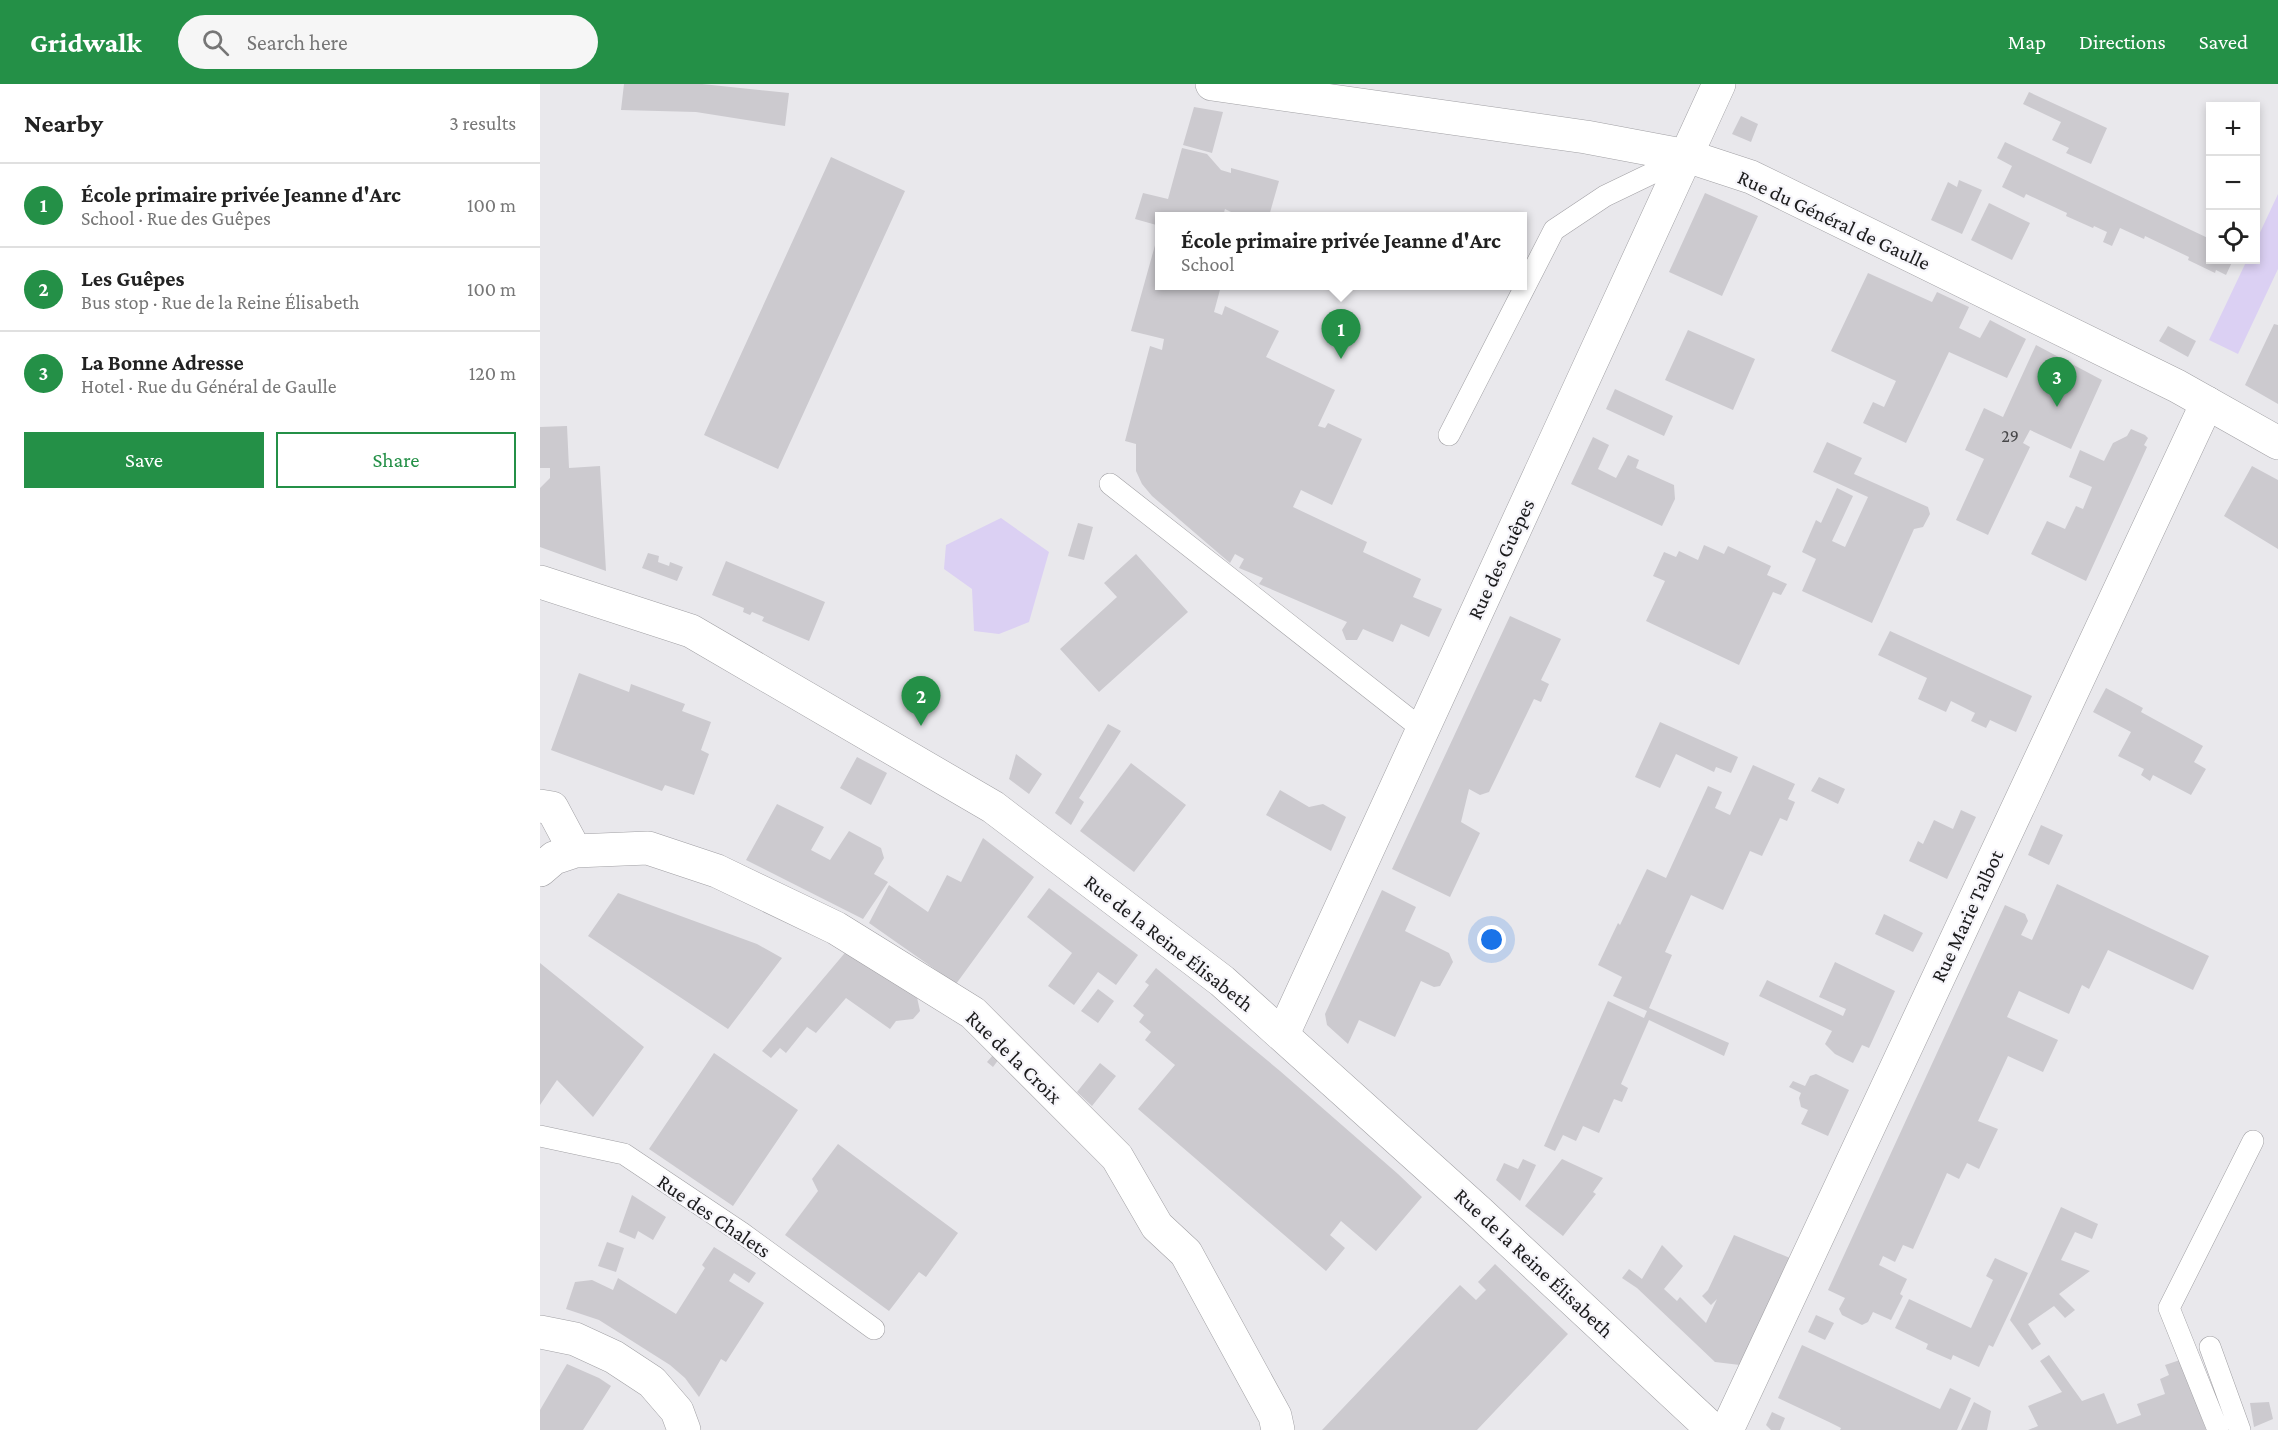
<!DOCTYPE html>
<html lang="en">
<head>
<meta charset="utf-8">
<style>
	:root { --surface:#fff; --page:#f6f6f6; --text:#222; --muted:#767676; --line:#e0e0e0; --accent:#249047 }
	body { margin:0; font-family:"Crimson Pro",serif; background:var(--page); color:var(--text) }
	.controls { position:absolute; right:18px; top:18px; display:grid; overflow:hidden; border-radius:0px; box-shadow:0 3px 9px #0003 }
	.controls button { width:54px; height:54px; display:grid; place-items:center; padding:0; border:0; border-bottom:2px solid var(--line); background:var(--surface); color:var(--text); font:30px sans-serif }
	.you { position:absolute; left:952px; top:856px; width:21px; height:21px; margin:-15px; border:4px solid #fff; border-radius:50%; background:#1a73e8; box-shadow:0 0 0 9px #1a73e833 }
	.badge { display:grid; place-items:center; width:39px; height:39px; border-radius:50%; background:var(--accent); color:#fff; font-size:20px; font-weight:700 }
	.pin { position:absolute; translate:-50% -50px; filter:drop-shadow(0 2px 3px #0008) }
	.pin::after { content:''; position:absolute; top:32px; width:21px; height:18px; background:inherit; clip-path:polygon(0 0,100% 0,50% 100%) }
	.popup { position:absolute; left:615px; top:128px; width:372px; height:78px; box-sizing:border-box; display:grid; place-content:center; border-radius:0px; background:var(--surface); filter:drop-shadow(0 2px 4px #0005); font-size:20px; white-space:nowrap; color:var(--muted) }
	.popup b { font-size:22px; color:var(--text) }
	.popup::after { content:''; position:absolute; left:50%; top:100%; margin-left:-12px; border:12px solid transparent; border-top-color:var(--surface) }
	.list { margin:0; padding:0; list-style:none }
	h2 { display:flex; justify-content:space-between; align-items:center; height:78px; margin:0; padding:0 24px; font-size:26px }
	h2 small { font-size:20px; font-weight:400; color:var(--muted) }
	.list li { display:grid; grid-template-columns:39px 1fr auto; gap:18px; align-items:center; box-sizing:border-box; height:84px; padding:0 24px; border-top:2px solid var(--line) }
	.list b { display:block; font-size:22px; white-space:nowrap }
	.list p { margin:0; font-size:20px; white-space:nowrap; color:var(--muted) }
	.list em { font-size:20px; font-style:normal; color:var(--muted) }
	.actions { display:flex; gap:12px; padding:18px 24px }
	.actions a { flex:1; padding:14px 0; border:2px solid var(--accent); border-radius:0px; text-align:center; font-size:21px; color:var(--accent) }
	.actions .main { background:var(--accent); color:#fff }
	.icon { flex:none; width:33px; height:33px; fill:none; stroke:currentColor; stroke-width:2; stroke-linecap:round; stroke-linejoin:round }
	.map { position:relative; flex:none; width:1738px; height:1346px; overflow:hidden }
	header { display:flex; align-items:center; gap:36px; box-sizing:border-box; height:84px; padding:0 30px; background:var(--accent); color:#fff }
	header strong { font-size:28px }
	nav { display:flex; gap:33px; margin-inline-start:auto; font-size:21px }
	.search { width:420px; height:54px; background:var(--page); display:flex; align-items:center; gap:15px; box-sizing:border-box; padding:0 21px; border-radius:33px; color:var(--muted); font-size:22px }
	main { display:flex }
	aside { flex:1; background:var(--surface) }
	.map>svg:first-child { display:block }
	.green { fill:#dbd0f3 }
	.building { fill:#cccacf }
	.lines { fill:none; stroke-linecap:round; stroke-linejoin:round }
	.service-casing { stroke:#a1a0a4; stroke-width:22 }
	.minor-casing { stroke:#a1a0a4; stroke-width:34 }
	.secondary-casing { stroke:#a1a0a4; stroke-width:34 }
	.primary-casing { stroke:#a1a0a4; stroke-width:34 }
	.service { stroke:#fff; stroke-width:21 }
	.minor { stroke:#fff; stroke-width:33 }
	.secondary { stroke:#fff; stroke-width:33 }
	.primary { stroke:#fff; stroke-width:33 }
	.labels { text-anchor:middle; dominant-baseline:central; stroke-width:4.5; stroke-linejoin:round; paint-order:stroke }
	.number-label { font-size:18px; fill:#474749 }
	.street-label { font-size:21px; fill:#1b1b1c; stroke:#f6f5fa }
</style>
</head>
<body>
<header>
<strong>Gridwalk</strong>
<div class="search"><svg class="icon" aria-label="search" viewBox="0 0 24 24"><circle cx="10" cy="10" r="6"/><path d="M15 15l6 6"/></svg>Search here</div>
<nav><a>Map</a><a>Directions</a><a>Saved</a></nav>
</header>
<main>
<aside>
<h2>Nearby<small>3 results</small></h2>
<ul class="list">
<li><span class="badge">1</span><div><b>École primaire privée Jeanne d'Arc</b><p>School · Rue des Guêpes</p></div><em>100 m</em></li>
<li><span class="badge">2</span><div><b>Les Guêpes</b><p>Bus stop · Rue de la Reine Élisabeth</p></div><em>100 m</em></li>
<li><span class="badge">3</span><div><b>La Bonne Adresse</b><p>Hotel · Rue du Général de Gaulle</p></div><em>120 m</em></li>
</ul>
<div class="actions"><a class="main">Save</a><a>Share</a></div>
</aside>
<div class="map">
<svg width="1738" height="1346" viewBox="0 0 1738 1346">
	<rect width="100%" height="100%" fill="#e9e8ec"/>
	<!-- green -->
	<path class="green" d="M1738,110V185L1698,270L1669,256L1707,176H1716V157Z
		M461,434L509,468L489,538L459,550L434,547L432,505L404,485L406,461Z"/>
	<!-- building -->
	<path class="building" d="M84,0H162L249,9L245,42L156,28L81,26Z
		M1489,8L1567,44L1551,80L1526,69L1529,64L1512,56L1521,38L1483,20Z
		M654,23L683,28L672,69L643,61Z
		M1201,32L1218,40L1211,58L1192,50Z
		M1465,58L1670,155V176H1693L1686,191L1676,186L1675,189L1648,176L1649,173L1605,152L1604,155L1580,144L1572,162L1563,158L1567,148L1554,142L1553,144L1526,132L1527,129L1486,110L1484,114L1462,103L1472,82L1457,74Z
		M642,64L667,70L681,86L691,89V84L739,97L729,132H699L685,125L683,132H620V142L595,135L603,109L628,115Z
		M291,73L365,107L238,385L164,351Z
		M1419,96L1442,106L1422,150L1391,136L1408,98L1417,103Z
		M1165,109L1218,132L1182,212L1129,188Z
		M1449,119L1490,139L1472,176L1431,156Z
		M619,147L620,202H681L674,228L682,231L685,222L739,247L726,273L795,306L778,342L785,344L788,339L822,355L792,421L761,406L753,423L827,458L823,468L881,495L873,513L902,525L889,553L861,540L853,558L823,545L817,556H806L802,546L807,538L719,500L723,494L699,484L704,475L695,470L690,479L612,412L602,400L596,387V360L585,357L610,262L622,266L624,255L591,247Z
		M1328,189L1392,218L1397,208L1429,223L1419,244L1440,254L1450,236L1486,255L1467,294L1409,268L1366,359L1323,339L1333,318L1344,323L1356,297L1291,267Z
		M1734,240L1738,241V320L1705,301Z
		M1628,242L1656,257L1648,273L1619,257Z
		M1148,246L1215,275L1193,326L1125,296Z
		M1496,261L1562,296L1531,365L1490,346L1483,359L1490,363L1448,451L1416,436L1444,375L1425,366L1444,324L1463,333Z
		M1075,305L1133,332L1124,352L1066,325Z
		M27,342L29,384L60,382L66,487L0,463V404L10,394V384H0V343Z
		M1591,345L1605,351L1608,354L1604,361L1607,363L1546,497L1491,470L1507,437L1525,445L1536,422L1543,425L1552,403L1529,393L1540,366L1564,377L1573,359L1587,352Z
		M1053,353L1069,361L1058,385L1076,394L1088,371L1099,376L1096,384L1134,401L1135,415L1122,442L1031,400Z
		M1287,358L1322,374L1314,390L1388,423L1390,430L1383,443L1374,445L1332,539L1262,507L1276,475L1262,468L1276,436L1281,439L1297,404L1313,412L1292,457L1305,463L1328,413L1273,388Z
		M1712,382L1738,396V465L1684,432Z
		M538,439L553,443L544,476L528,472Z
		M1164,461L1184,470L1188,462L1231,482L1227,491L1247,500L1241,511L1233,508L1199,581L1106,537L1125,497L1113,492L1124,468L1136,473L1139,467L1158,476Z
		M108,469L119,472L118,478L129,482L130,478L143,483L137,497L102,484Z
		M596,470L648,528L559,608L520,565L577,513L564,499Z
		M186,477L285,518L269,557L222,537L224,533L212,528L210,531L203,528L204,524L172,511Z
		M970,532L1021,555L1001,596L1009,600L1001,618L994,615L949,708L940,711L929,705L921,738L940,749L910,813L852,785Z
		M1350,547L1492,612L1476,648L1450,636L1446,644L1431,637L1435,629L1411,617L1406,628L1378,615L1387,594L1338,571Z
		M39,589L89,608L91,600L145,620L142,627L171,638L161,666L169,670L154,711L125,701L122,707L11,666Z
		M1566,604L1603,624L1601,628L1663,662L1654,678L1666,685L1651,711L1613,691L1610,697L1601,691L1604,685L1578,672L1591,648L1553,628Z
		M1120,638L1198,673L1191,689L1176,683L1174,688L1136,670L1120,704L1095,693Z
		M568,640L581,647L539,714L544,718L531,741L515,729Z
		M476,670L502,690L489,710L469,695Z
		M317,673L347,689L331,721L300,704Z
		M591,679L646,721L594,788L540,747Z
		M1213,681L1255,700L1248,715L1255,718L1247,737L1240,734L1222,772L1210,767L1183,826L1151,811L1125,868L1132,871L1109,924L1189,959L1184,972L1109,936L1081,1000L1088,1004L1082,1018L1074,1015L1059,1049L1043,1042L1036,1057L1023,1051L1015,1067L1004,1062L1068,917L1104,934L1107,927L1073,912L1082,893L1058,881L1078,839L1080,841L1107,785L1126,794L1168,702L1182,708L1175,724L1190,731Z
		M1279,693L1305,705L1298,720L1271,707Z
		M740,706L769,723L783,720L806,733L791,767L726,731Z
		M237,720L284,743L271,766L290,776L309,747L341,764L344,774L334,790L348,798L323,835L206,776Z
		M1421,726L1436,733L1407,795L1369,777L1378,757L1383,760L1394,736L1413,745Z
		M1501,741L1523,751L1509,781L1488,771Z
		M443,754L494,793L416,900L329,839L349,801L388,828L407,791L421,798Z
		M1517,800L1669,872L1653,906L1568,866L1549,905L1542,901L1529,930L1479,907L1467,933L1518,956L1503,988L1468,972L1438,1037L1458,1045L1439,1085L1427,1079L1419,1095L1407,1089L1373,1165L1363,1161L1355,1178L1343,1172L1339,1181L1367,1195L1360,1210L1363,1212L1351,1236L1333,1228L1328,1238L1322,1241L1302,1231L1299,1225L1305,1214L1288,1206L1465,821L1485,830L1488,837L1481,851L1492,856Z
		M509,804L598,871L576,901L558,888L534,921L508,902L532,869L487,833Z
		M842,806L876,823L865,847L909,869L913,878L900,902L894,903L881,897L855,953L819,936L808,960L787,941L785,930Z
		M78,809L217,860L242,874L188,945L48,852Z
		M1344,830L1383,849L1373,868L1335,850Z
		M309,864L376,909L380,927L373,935L356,937L350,945L306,914L276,949L267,943L246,969L240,964L231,974L222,967Z
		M1295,878L1355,907L1329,964L1322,961L1313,979L1295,970L1285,960L1292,947L1219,912L1227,896L1303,932L1306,925L1279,913Z
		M0,879L104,963L53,1033L17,996L0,1021Z
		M616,884L740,987L858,1090L882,1113L836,1167L801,1137L790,1151L805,1164L786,1187L598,1025L635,981L605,956L611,948L599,938L604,931L593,922L609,901L605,898Z
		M558,905L574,917L558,939L541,927Z
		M174,969L258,1026L193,1122L109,1065Z
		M453,971L459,975L453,983L447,978Z
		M560,979L576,992L552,1022L537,1008Z
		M1276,990L1309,1006L1288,1052L1261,1040L1268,1026L1261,1023L1259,1014L1261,1009L1249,1003L1253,997L1265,1002L1270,992Z
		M298,1060L418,1149L386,1193L379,1188L349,1227L245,1151L278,1107L272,1095Z
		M983,1075L996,1081L980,1117L956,1096L964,1079L978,1085Z
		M1022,1075L1063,1094L1053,1108L1056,1110L1023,1152L985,1122Z
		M92,1111L126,1133L113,1156L98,1147L95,1155L79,1148Z
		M1521,1123L1558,1140L1552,1155L1535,1148L1521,1176L1550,1187L1519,1210L1535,1226L1525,1234L1514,1222L1488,1240L1501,1260L1492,1266L1470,1236Z
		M1194,1151L1250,1174L1200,1281L1175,1278L1097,1204L1082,1194L1089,1185L1102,1195L1122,1161L1143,1182L1124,1205L1137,1217L1140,1213L1166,1239L1177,1215L1171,1221L1162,1212L1168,1206Z
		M67,1158L84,1164L76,1188L58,1182Z
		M174,1163L216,1189L209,1199L194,1189L189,1197L224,1219L186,1278L181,1275L159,1313L145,1294L130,1281L59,1236L26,1225L35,1198L52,1196L73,1206L78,1194L136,1230L165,1184L162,1181Z
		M1455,1174L1488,1189L1453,1263L1449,1261L1439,1283L1413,1271L1411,1276L1386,1265L1388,1260L1355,1244L1369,1215L1431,1244L1453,1196L1446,1192Z
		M955,1180L1028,1250L937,1346H782L920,1201L936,1216L946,1206L938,1198Z
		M1276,1231L1294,1239L1285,1256L1268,1248Z
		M1262,1261L1400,1325L1410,1304L1431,1314L1417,1346H1300L1301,1344L1289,1338L1238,1314Z
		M1509,1271L1542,1317L1564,1309L1577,1340L1601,1331L1597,1320L1625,1310L1620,1295L1629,1291L1625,1281L1640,1276L1666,1346H1488L1498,1342L1488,1322L1522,1308L1500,1277Z
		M27,1280L59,1294L71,1302L43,1346H0V1326Z
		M1434,1318L1451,1327L1447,1346H1421Z
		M1729,1318L1733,1335L1714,1343L1710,1319Z
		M1232,1328L1245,1334L1240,1346H1231L1226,1341Z"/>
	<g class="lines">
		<defs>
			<path id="service" d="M909,351L1014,146L1065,112L1146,73
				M570,400L882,645
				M0,1052L84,1070L202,1149L334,1245
				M1670,1263L1700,1346
				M1678,1346L1629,1224L1713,1057"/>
			<path id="minor" d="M0,722L12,724L35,767
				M0,786L14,774L35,767L108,764L177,787L296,844L433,929L577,1073L617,1142L646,1169L735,1332L738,1346
				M743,950L1179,0
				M0,1248L35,1255L74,1273L112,1298L137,1327L144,1346
				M1187,1346L1667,319"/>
			<path id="secondary" d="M672,0L1046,53L1147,72L1211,93L1637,302L1738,359"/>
			<path id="primary" d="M0,498L151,547L453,723L682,897L939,1128L1173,1346"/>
		</defs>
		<!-- service casing -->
		<use href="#service" class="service-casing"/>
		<!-- minor casing -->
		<use href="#minor" class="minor-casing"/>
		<!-- secondary casing -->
		<use href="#secondary" class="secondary-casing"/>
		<!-- primary casing -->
		<use href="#primary" class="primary-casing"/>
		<!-- service -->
		<use href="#service" class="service"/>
		<!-- minor -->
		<use href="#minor" class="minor"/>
		<!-- secondary -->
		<use href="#secondary" class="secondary"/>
		<!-- primary -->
		<use href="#primary" class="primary"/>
	</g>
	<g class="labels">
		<!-- number labels -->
		<g class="number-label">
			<text x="1470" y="352">29</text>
		</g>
		<!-- street labels -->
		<g class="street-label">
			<text transform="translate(1294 136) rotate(25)">Rue du Général de Gaulle</text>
			<text transform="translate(961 475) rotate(-65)">Rue des Guêpes</text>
			<text transform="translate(1427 832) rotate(-65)">Rue Marie Talbot</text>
			<text transform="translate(629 859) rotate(38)">Rue de la Reine Élisabeth</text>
			<text transform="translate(474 973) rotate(44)">Rue de la Croix</text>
			<text transform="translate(174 1132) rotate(34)">Rue des Chalets</text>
			<text transform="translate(994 1179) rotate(43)">Rue de la Reine Élisabeth</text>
		</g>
	</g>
</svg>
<div class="controls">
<button>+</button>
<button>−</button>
<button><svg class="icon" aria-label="locate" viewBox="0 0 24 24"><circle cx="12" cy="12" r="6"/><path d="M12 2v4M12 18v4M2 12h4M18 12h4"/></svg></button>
</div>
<div class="you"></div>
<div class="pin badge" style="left:801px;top:275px">1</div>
<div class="popup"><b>École primaire privée Jeanne d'Arc</b>School</div>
<div class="pin badge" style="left:381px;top:642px">2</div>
<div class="pin badge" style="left:1517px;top:323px">3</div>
</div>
</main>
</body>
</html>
